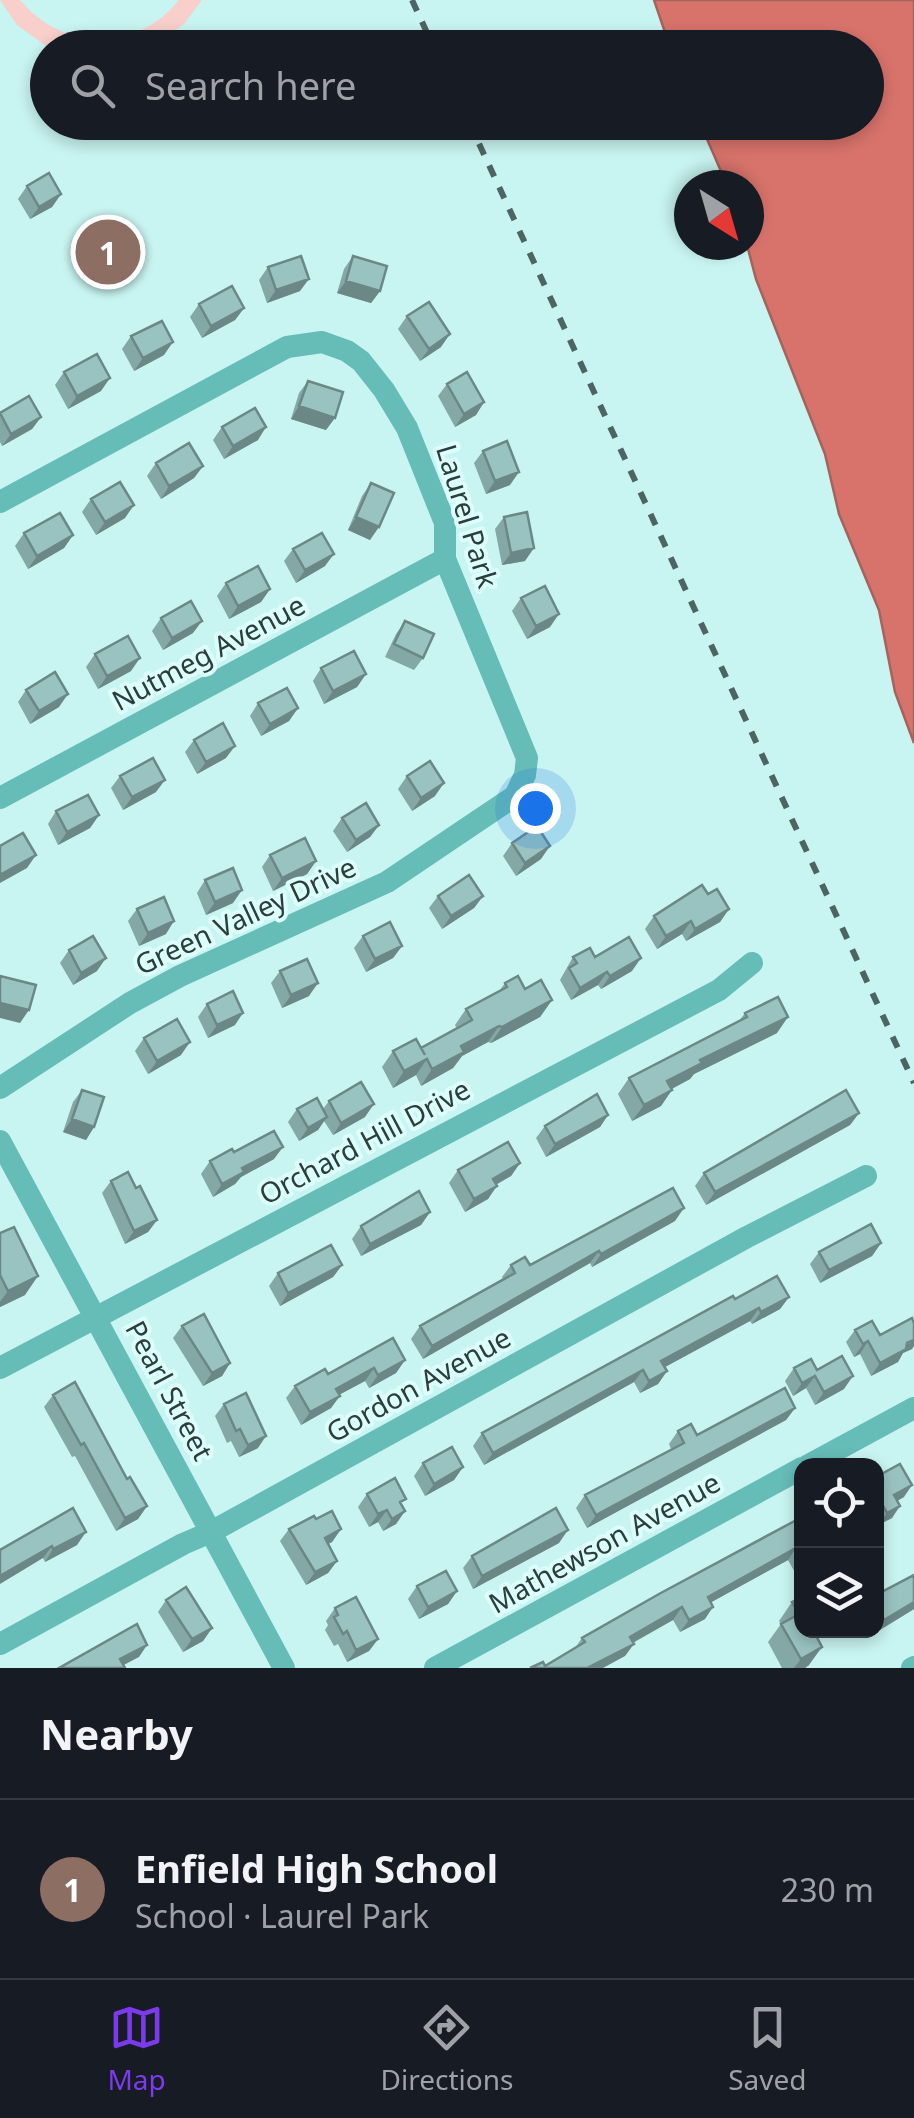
<!DOCTYPE html>
<html lang="en">
<head>
<meta charset="utf-8">
<style>
	:root { --surface:#171b24; --page:#242831; --text:#f1f3f6; --muted:#9ea1a6; --line:#363941; --accent:#7c3aed }
	body { margin:0; font-family:"Noto Sans",sans-serif; background:var(--page); color:var(--text) }
	.controls { position:absolute; right:30px; bottom:30px; display:grid; overflow:hidden; border-radius:20px; box-shadow:0 5px 15px #0003 }
	.controls button { width:90px; height:90px; display:grid; place-items:center; padding:0; border:0; border-bottom:2px solid var(--line); background:var(--surface); color:var(--text); font:50px sans-serif }
	.compass { position:absolute; left:674px; top:170px; width:90px; height:90px; border-radius:50%; background:var(--surface); box-shadow:0 5px 15px #0003; rotate:143deg }
	.you { position:absolute; left:535px; top:808px; width:35px; height:35px; margin:-25px; border:8px solid #fff; border-radius:50%; background:#1a73e8; box-shadow:0 0 0 15px #1a73e833 }
	.badge { display:grid; place-items:center; width:65px; height:65px; border-radius:50%; background:var(--accent); color:#fff; font-size:32px; font-weight:700 }
	.pin { position:absolute; translate:-50% -50%; border:5px solid #fff; box-shadow:0 2px 10px #0006 }
	.list { margin:0; padding:0; list-style:none }
	h2 { display:flex; justify-content:space-between; align-items:center; height:130px; margin:0; padding:0 40px; font-size:42px }
	h2 small { font-size:32px; font-weight:400; color:var(--muted) }
	.list li { display:grid; grid-template-columns:65px 1fr auto; gap:30px; align-items:center; box-sizing:border-box; height:180px; padding:0 40px; border-top:2px solid var(--line) }
	.list b { display:block; font-size:38px; white-space:nowrap }
	.list p { margin:0; font-size:32px; white-space:nowrap; color:var(--muted) }
	.list em { font-size:32px; font-style:normal; color:var(--muted) }
	.icon { flex:none; width:55px; height:55px; fill:none; stroke:currentColor; stroke-width:2; stroke-linecap:round; stroke-linejoin:round }
	.map { position:relative; flex:none; width:914px; height:1668px; overflow:hidden }
	.search { position:absolute; background:var(--surface); box-shadow:0 5px 15px #0003; left:30px; right:30px; top:30px; height:110px; display:flex; align-items:center; gap:25px; box-sizing:border-box; padding:0 35px; border-radius:55px; color:var(--muted); font-size:38px }
	.sheet { height:310px; background:var(--surface) }
	nav { display:flex; justify-content:space-around; align-items:center; box-sizing:border-box; height:140px; border-top:2px solid var(--line); background:var(--surface); font-size:28px; color:var(--muted) }
	nav a { display:grid; justify-items:center; gap:5px }
	nav .on { color:var(--accent) }
	.map>svg:first-child { display:block }
	.green { fill:#f8cfca }
	.water { fill:#d8736b; stroke:#a4635d; stroke-width:2.5 }
	.lines { fill:none; stroke-linecap:round; stroke-linejoin:round }
	.minor { stroke:#66bcb7; stroke-width:22 }
	.rail { stroke:#4d6562; stroke-width:6; stroke-dasharray:12 12; stroke-linecap:butt }
	.wall { fill:#84a8a6 }
	.shaded-wall { fill:#6b8887 }
	.building { fill:#99c3c1; stroke:#6b8887; stroke-width:2.5 }
	.labels { text-anchor:middle; dominant-baseline:central; stroke-width:8; stroke-linejoin:round; paint-order:stroke }
	.street-label { font-size:28px; fill:#2c3e3c; stroke:#dcfffc }
</style>
</head>
<body>
<div class="map">
<svg width="914" height="1668" viewBox="0 0 914 1668">
	<rect width="100%" height="100%" fill="#c8f4f1"/>
	<!-- green -->
	<path class="green" d="M0,0H20C62,51 137,53 179,0H202L184,24L150,47L49,48L17,25Z"/>
	<!-- water -->
	<path class="water" d="M654,0H914V743L895,692L879,610L839,514L825,454L756,279L747,245L749,185H727L700,123L866,122V48L670,47Z"/>
	<g class="lines">
		<!-- minor -->
		<path class="minor" d="M0,502L287,347L322,342L347,351L361,361L384,390L407,428L445,523V559L527,758L525,775L515,796L387,882L180,976L130,1003L0,1088
			M0,798L445,559
			M0,1141L284,1668
			M0,1368L719,990L752,963
			M807,1466L914,1408
			M0,1644L183,1544L211,1532L747,1237L866,1176
			M435,1668L802,1468
			M912,1668L914,1667"/>
		<!-- rail -->
		<path class="rail" d="M412,0L434,48
			M469,122L914,1083"/>
	</g>
	<!-- wall -->
	<path class="wall" d="M27,186L61,194L52,207L30,219L18,199Z
		M353,256L380,291L371,303L337,293L344,269Z
		M268,267L300,291L267,303L259,280Z
		M199,304L244,308L235,320L202,338L190,317Z
		M407,316L441,347L420,361L398,329Z
		M131,336L164,355L134,371L122,349Z
		M64,372L101,391L68,409L55,385Z
		M308,381L326,430L291,419L299,393Z
		M447,384L484,402L476,415L455,427L438,396Z
		M0,413L41,417L32,429L2,446L0,442Z
		M222,427L258,440L224,459L213,440Z
		M483,451L510,485L486,494L474,463Z
		M156,463L203,466L194,478L161,499L147,476Z
		M371,483L370,540L348,530L362,496Z
		M91,499L125,518L96,535L82,512Z
		M504,517L525,561L502,565L495,529Z
		M24,533L73,535L64,548L28,569L15,546Z
		M293,549L325,566L296,583L284,561Z
		M226,583L270,589L261,602L229,619L217,596Z
		M521,598L550,627L527,639L512,611Z
		M161,618L193,633L163,650L152,631Z
		M405,621L423,658L414,670L385,657L396,634Z
		M95,654L131,671L98,689L86,667Z
		M321,668L366,674L357,687L324,704L313,681Z
		M26,690L59,707L30,724L18,702Z
		M258,703L298,708L289,721L261,736L250,716Z
		M194,740L226,758L197,774L185,752Z
		M120,776L156,792L123,810L111,788Z
		M407,776L435,796L412,811L398,789Z
		M56,811L99,815L90,828L58,845L48,824Z
		M342,818L379,825L370,837L347,852L333,831Z
		M512,843L541,859L516,876L503,856Z
		M270,855L316,861L307,874L273,891L262,867Z
		M205,880L233,903L206,915L197,893Z
		M708,894L729,909L720,922L686,941L682,934L657,949L645,929L654,916Z
		M438,896H483L474,908L442,929L429,908Z
		M137,909L166,934L139,946L128,921Z
		M363,936L402,946L393,958L366,972L354,948Z
		M69,950L97,971L73,985L60,963Z
		M573,957H595L632,971L601,989L598,985L571,1000L560,980Z
		M280,971L309,996L282,1008L271,983Z
		M505,983L525,989L552,1000L540,1017L491,1043L488,1042L462,1056L453,1068L421,1086L416,1075L393,1088L382,1067L393,1051L421,1048L457,1029L455,1025L466,1009L500,990Z
		M207,1004L235,1025L208,1038L198,1017Z
		M745,1013L777,1033L694,1074L690,1079L672,1089L661,1106L632,1121L618,1094L629,1078L739,1021Z
		M144,1038L181,1055L148,1074L135,1051Z
		M82,1090L94,1127L86,1140L63,1132L73,1102Z
		M329,1101L365,1117L333,1135L324,1121L318,1130L299,1141L288,1122L297,1109H323Z
		M859,1113L850,1125L706,1205L695,1186L704,1173Z
		M608,1115L600,1127L546,1157L536,1138L545,1126Z
		M234,1152L274,1159L241,1177L235,1184L213,1197L201,1174L210,1161Z
		M520,1163L511,1176L496,1185L488,1199L465,1212L449,1183L458,1170Z
		M111,1181L136,1188L157,1220L148,1232L125,1244L102,1193Z
		M430,1212L421,1225L361,1256L352,1239L361,1226Z
		M675,1221L592,1267L590,1263L423,1359L411,1339L420,1326L503,1280L502,1277L511,1265H530Z
		M0,1233L25,1295L0,1307Z
		M881,1243L872,1256L820,1283L810,1264L819,1252Z
		M342,1265L333,1277L280,1306L269,1286L278,1273Z
		M789,1297L780,1309L752,1324L750,1321L665,1367L667,1371L658,1384L640,1393L634,1382L484,1465L473,1446L482,1433L735,1299Z
		M182,1326L230,1363L222,1376L203,1386L173,1338Z
		M855,1330L880,1335L912,1349L903,1353L898,1362L871,1376L860,1354L854,1357L846,1342Z
		M405,1360L396,1373L369,1388L365,1381L339,1395L331,1408L301,1425L286,1398L295,1386L328,1374Z
		M794,1368L817,1370L844,1389L815,1405L806,1388L793,1396L785,1381Z
		M53,1395L127,1479L147,1506L138,1519L116,1531L75,1456L72,1457L44,1407Z
		M224,1404L258,1448L239,1457L231,1441L227,1443L215,1416Z
		M795,1408L786,1420L587,1528L576,1508L585,1495L671,1449L669,1444L678,1431L697,1435Z
		M423,1463L463,1467L454,1480L425,1496L414,1476Z
		M876,1477L904,1497L897,1501L892,1518L878,1525L876,1522Z
		M367,1494L402,1505L405,1511L396,1524L383,1531L378,1522L369,1527L358,1507Z
		M802,1517V1585L788,1560L711,1602L705,1619L680,1632L673,1620L633,1643L625,1656L545,1666L575,1648L582,1638Z
		M316,1519L341,1529L332,1542L328,1544L337,1561L328,1573L306,1585L280,1541L289,1529Z
		M559,1543L473,1589L463,1568L472,1556Z
		M77,1545L45,1562L43,1558L0,1550Z
		M417,1586L457,1591L448,1604L419,1619L408,1599Z
		M876,1595L914,1609L875,1633L874,1630H876Z
		M802,1597V1630H830L817,1638L809,1665L805,1668H782L768,1642L781,1624L779,1621L792,1602Z
		M166,1600L212,1628L203,1641L183,1652L158,1612Z
		M335,1608L378,1639L369,1651L347,1662L338,1644L334,1646L325,1630L328,1625L326,1621Z"/>
	<!-- shaded-wall -->
	<path class="shaded-wall" d="M61,194L52,207L30,219L39,207Z
		M309,279L300,291L267,303L276,290Z
		M346,281L380,291L371,303L337,293Z
		M244,308L235,320L202,338L211,326Z
		M450,334L441,347L420,361L429,349Z
		M173,342L164,355L134,371L143,358Z
		M110,378L101,391L68,409L77,396Z
		M484,402L476,415L455,427L464,414Z
		M299,406L335,418L326,430L291,419Z
		M41,417L32,429L2,446L11,434Z
		M266,427L258,440L224,459L233,446Z
		M203,466L194,478L161,499L169,486Z
		M519,472L510,485L486,494L495,481Z
		M134,505L125,518L96,535L105,522Z
		M356,517L379,527L370,540L348,530Z
		M73,535L64,548L28,569L37,556Z
		M534,548L525,561L502,565L511,553Z
		M334,554L325,566L296,583L305,570Z
		M270,589L261,602L229,619L238,606Z
		M559,614L550,627L527,639L536,626Z
		M202,621L193,633L163,650L172,638Z
		M140,658L131,671L98,689L107,676Z
		M366,674L357,687L324,704L333,691Z
		M68,694L59,707L30,724L39,711Z
		M298,708L289,721L261,736L270,724Z
		M235,746L226,758L197,774L206,762Z
		M165,780L156,792L123,810L132,797Z
		M444,783L435,796L412,811L421,798Z
		M99,815L90,828L58,845L67,832Z
		M379,825L370,837L347,852L356,840Z
		M550,846L541,859L516,876L525,863Z
		M36,855L27,868L0,883V875Z
		M316,861L307,874L273,891L282,878Z
		M242,890L233,903L206,915L215,902Z
		M483,896L474,908L442,929L451,916Z
		M729,909L720,922L686,941L695,929Z
		M174,921L166,934L139,946L148,933Z
		M691,921L682,934L657,949L666,936Z
		M402,946L393,958L366,972L375,959Z
		M106,958L97,971L73,985L81,973Z
		M641,958L632,971L601,989L610,976Z
		M607,972L598,985L571,1000L580,988Z
		M318,983L309,996L282,1008L291,995Z
		M552,1000L540,1017L491,1043L502,1027Z
		M0,1003L29,1010L20,1023L0,1018Z
		M243,1013L235,1025L208,1038L217,1025Z
		M788,1017L777,1033L694,1074L690,1079L656,1097L667,1081L700,1060Z
		M499,1026L488,1042L462,1056L453,1068L421,1086L432,1069L461,1046Z
		M190,1042L181,1055L148,1074L157,1061Z
		M427,1059L416,1075L393,1088L404,1071Z
		M672,1090L661,1106L632,1121L644,1105Z
		M374,1104L365,1117L333,1135L341,1123Z
		M859,1113L850,1125L706,1205L715,1192Z
		M608,1115L600,1127L546,1157L555,1144Z
		M327,1117L318,1130L299,1141L308,1128Z
		M72,1119L94,1127L86,1140L63,1132Z
		M283,1147L274,1159L241,1177L235,1184L213,1197L222,1184L242,1168Z
		M520,1163L511,1176L484,1191L493,1179Z
		M497,1186L488,1199L465,1212L474,1199Z
		M684,1208L675,1221L592,1267L601,1254Z
		M430,1212L421,1225L361,1256L370,1244Z
		M157,1220L148,1232L125,1244L134,1231Z
		M881,1243L872,1256L820,1283L829,1270Z
		M599,1251L590,1263L423,1359L432,1346Z
		M342,1265L333,1277L280,1306L288,1293Z
		M38,1276L25,1295L0,1307V1302L8,1291Z
		M789,1297L780,1309L752,1324L761,1312Z
		M759,1308L750,1321L652,1374L661,1361Z
		M914,1340V1346L912,1349L903,1353L898,1362L871,1376L880,1363Z
		M868,1341L860,1354L854,1357L863,1344Z
		M405,1360L396,1373L369,1388L378,1375Z
		M230,1363L222,1376L203,1386L212,1373Z
		M374,1368L365,1381L327,1401L336,1389Z
		M643,1370L634,1382L484,1465L493,1453Z
		M667,1371L658,1384L640,1393L649,1381Z
		M815,1376L806,1388L793,1396L802,1383Z
		M853,1376L844,1389L815,1405L824,1392Z
		M340,1396L331,1408L301,1425L310,1412Z
		M795,1408L786,1420L587,1528L596,1515Z
		M266,1436L258,1448L239,1457L248,1445Z
		M463,1467L454,1480L425,1496L434,1484Z
		M912,1485L904,1497L886,1507L894,1495Z
		M147,1506L138,1519L116,1531L125,1518Z
		M900,1506L892,1518L878,1525L887,1513Z
		M387,1510L378,1522L369,1527L378,1514Z
		M405,1511L396,1524L383,1531L392,1519Z
		M341,1529L332,1542L316,1550L325,1538Z
		M568,1530L559,1543L473,1589L482,1576Z
		M86,1532L77,1545L45,1562L53,1549Z
		M52,1546L43,1558L0,1584V1576Z
		M796,1548L788,1560L699,1609L708,1597Z
		M337,1561L328,1573L306,1585L315,1572Z
		M457,1591L448,1604L419,1619L428,1607Z
		M914,1602V1609L875,1633L884,1620Z
		M682,1607L673,1620L621,1649L630,1637Z
		M713,1607L705,1619L680,1632L689,1620Z
		M212,1628L203,1641L183,1652L192,1639Z
		M812,1630H830L800,1648Z
		M378,1639L369,1651L347,1662L356,1650Z
		M634,1644L625,1656L603,1668H587Z
		M147,1645L139,1657L118,1668L120,1659Z
		M822,1647L809,1665L805,1668H794L801,1659Z"/>
	<!-- building -->
	<path class="building" d="M49,173L61,194L39,207L27,186Z
		M301,256L309,279L276,290L268,267Z
		M353,256L387,266L380,291L346,281Z
		M232,286L244,308L211,326L199,304Z
		M429,302L450,334L429,349L407,316Z
		M162,321L173,342L143,358L131,336Z
		M97,354L110,378L77,396L64,372Z
		M467,372L484,402L464,414L447,384Z
		M308,381L343,392L335,418L299,406Z
		M29,396L41,417L11,434L0,413Z
		M255,408L266,427L233,446L222,427Z
		M507,441L519,472L495,481L483,451Z
		M189,443L203,466L169,486L156,463Z
		M120,482L134,505L105,522L91,499Z
		M371,483L394,493L379,527L356,517Z
		M527,512L534,548L511,553L504,517Z
		M60,513L73,535L37,556L24,533Z
		M322,533L334,554L305,570L293,549Z
		M258,566L270,589L238,606L226,583Z
		M545,586L559,614L536,626L521,598Z
		M191,601L202,621L172,638L161,618Z
		M405,621L434,634L423,658L394,644Z
		M128,636L140,658L107,676L95,654Z
		M354,651L366,674L333,691L321,668Z
		M55,672L68,694L39,711L26,690Z
		M287,688L298,708L270,724L258,703Z
		M223,723L235,746L206,762L194,740Z
		M153,758L165,780L132,797L120,776Z
		M430,761L444,783L421,798L407,776Z
		M88,795L99,815L67,832L56,811Z
		M366,803L379,825L356,840L342,818Z
		M537,826L550,846L525,863L512,843Z
		M23,833L36,855L0,875V846Z
		M305,838L316,861L282,878L270,855Z
		M233,868L242,890L215,902L205,880Z
		M469,875L483,896L451,916L438,896Z
		M702,885L708,894L717,889L729,909L695,929L691,921L666,936L654,916Z
		M164,897L174,921L148,933L137,909Z
		M390,922L402,946L375,959L363,936Z
		M93,936L106,958L81,973L69,950Z
		M629,937L641,958L610,976L607,972L580,988L569,968L577,963L573,957L590,948L595,957Z
		M307,959L318,983L291,995L280,971Z
		M0,976L36,985L29,1010L0,1003Z
		M518,976L525,989L541,980L552,1000L502,1027L499,1026L461,1046L464,1052L432,1069L427,1059L404,1071L393,1051L416,1039L425,1055L421,1048L472,1020L466,1009L507,987L505,983Z
		M233,991L243,1013L217,1025L207,1004Z
		M778,997L788,1017L700,1060L702,1063L667,1081L672,1090L644,1105L629,1078L747,1017L745,1013Z
		M177,1019L190,1042L157,1061L144,1038Z
		M361,1082L374,1104L341,1123L329,1101Z
		M82,1090L104,1097L94,1127L72,1119Z
		M846,1090L859,1113L715,1192L704,1173Z
		M597,1094L608,1115L555,1144L545,1126Z
		M317,1098L327,1117L308,1128L297,1109Z
		M274,1131L283,1147L242,1168L244,1172L222,1184L210,1161L232,1149L234,1152Z
		M508,1142L520,1163L493,1179L497,1186L474,1199L458,1170Z
		M128,1172L136,1188L140,1186L157,1220L134,1231L111,1181Z
		M673,1188L684,1208L601,1254L599,1251L432,1346L420,1326L515,1273L511,1265L525,1257L530,1265Z
		M419,1191L430,1212L370,1244L361,1226Z
		M871,1224L881,1243L829,1270L819,1252Z
		M14,1227L38,1276L8,1291L0,1275V1233Z
		M331,1245L342,1265L288,1293L278,1273Z
		M777,1276L789,1297L761,1312L759,1308L661,1361L667,1371L649,1381L643,1370L493,1453L482,1433L733,1296L735,1299Z
		M204,1314L230,1363L212,1373L182,1326Z
		M912,1318L914,1323V1340L907,1343L906,1349L880,1363L868,1341L863,1344L855,1330L872,1321L880,1335Z
		M393,1338L405,1360L378,1375L374,1368L336,1389L340,1396L310,1412L295,1386L325,1369L328,1374Z
		M842,1356L853,1376L824,1392L815,1376L802,1383L794,1368L811,1359L817,1370Z
		M75,1382L127,1479L130,1477L147,1506L125,1518L84,1443L81,1445L53,1395Z
		M785,1388L795,1408L596,1515L585,1495L684,1443L678,1431L691,1424L697,1435Z
		M246,1393L266,1436L248,1445L240,1429L236,1431L224,1404Z
		M452,1447L463,1467L434,1484L423,1463Z
		M900,1464L912,1485L894,1495L900,1506L887,1513L881,1502L876,1505V1477Z
		M395,1478L406,1499L400,1502L405,1511L392,1519L387,1510L378,1514L367,1494Z
		M73,1508L86,1532L53,1549L52,1546L0,1576V1550Z
		M556,1508L568,1530L482,1576L472,1556Z
		M332,1511L341,1529L325,1538L337,1561L315,1572L289,1529L314,1516L316,1519Z
		M802,1517V1557L796,1548L708,1597L713,1607L689,1620L682,1607L630,1637L634,1644L587,1668H530L543,1662L545,1666L585,1642L582,1638L659,1594Z
		M446,1571L457,1591L428,1607L417,1586Z
		M914,1575V1602L884,1620L876,1607V1595Z
		M186,1587L212,1628L192,1639L166,1600Z
		M356,1597L378,1639L356,1650L347,1631L343,1634L334,1617L338,1615L335,1608Z
		M802,1597V1630H813L822,1647L801,1659L781,1624L799,1614L792,1602Z
		M137,1624L147,1645L120,1659L125,1668H59Z"/>
	<g class="labels">
		<!-- street labels -->
		<g class="street-label">
			<text transform="translate(468 516) rotate(73)">Laurel Park</text>
			<text transform="translate(208 652) rotate(-28)">Nutmeg Avenue</text>
			<text transform="translate(245 915) rotate(-25)">Green Valley Drive</text>
			<text transform="translate(364 1141) rotate(-28)">Orchard Hill Drive</text>
			<text transform="translate(418 1384) rotate(-29)">Gordon Avenue</text>
			<text transform="translate(170 1390) rotate(62)">Pearl Street</text>
			<text transform="translate(604 1542) rotate(-29)">Mathewson Avenue</text>
		</g>
	</g>
</svg>
<div class="controls">
<button><svg class="icon" aria-label="locate" viewBox="0 0 24 24"><circle cx="12" cy="12" r="6"/><path d="M12 2v4M12 18v4M2 12h4M18 12h4"/></svg></button>
<button><svg class="icon" aria-label="layers" viewBox="0 0 24 24"><path d="M12 4l9 5-9 5-9-5zM3 14l9 5 9-5"/></svg></button>
</div>
<svg class="compass" viewBox="-18 -18 36 36"><path d="M0-13l5 13h-10z" fill="#e53935"/><path d="M0 13l5-13h-10z" fill="#9ea1a6"/></svg>
<div class="you"></div>
<div class="pin badge" style="left:108px;top:252px;background:#8d6e63">1</div>
<div class="search"><svg class="icon" aria-label="search" viewBox="0 0 24 24"><circle cx="10" cy="10" r="6"/><path d="M15 15l6 6"/></svg>Search here</div>
</div>
<section class="sheet">
<h2>Nearby<small></small></h2>
<ul class="list">
<li><span class="badge" style="background:#8d6e63">1</span><div><b>Enfield High School</b><p>School · Laurel Park</p></div><em>230 m</em></li>
</ul>
</section>
<nav>
<a class="on"><svg class="icon" aria-label="map" viewBox="0 0 24 24"><path d="M3 6l6-2 6 2 6-2v14l-6 2-6-2-6 2zM9 4v14M15 6v14"/></svg>Map</a>
<a><svg class="icon" aria-label="directions" viewBox="0 0 24 24"><path d="M12 3l9 9-9 9-9-9zM9 14v-3h6M13 9l2 2-2 2"/></svg>Directions</a>
<a><svg class="icon" aria-label="saved" viewBox="0 0 24 24"><path d="M7 4h10v16l-5-4-5 4z"/></svg>Saved</a>
</nav>
</body>
</html>
